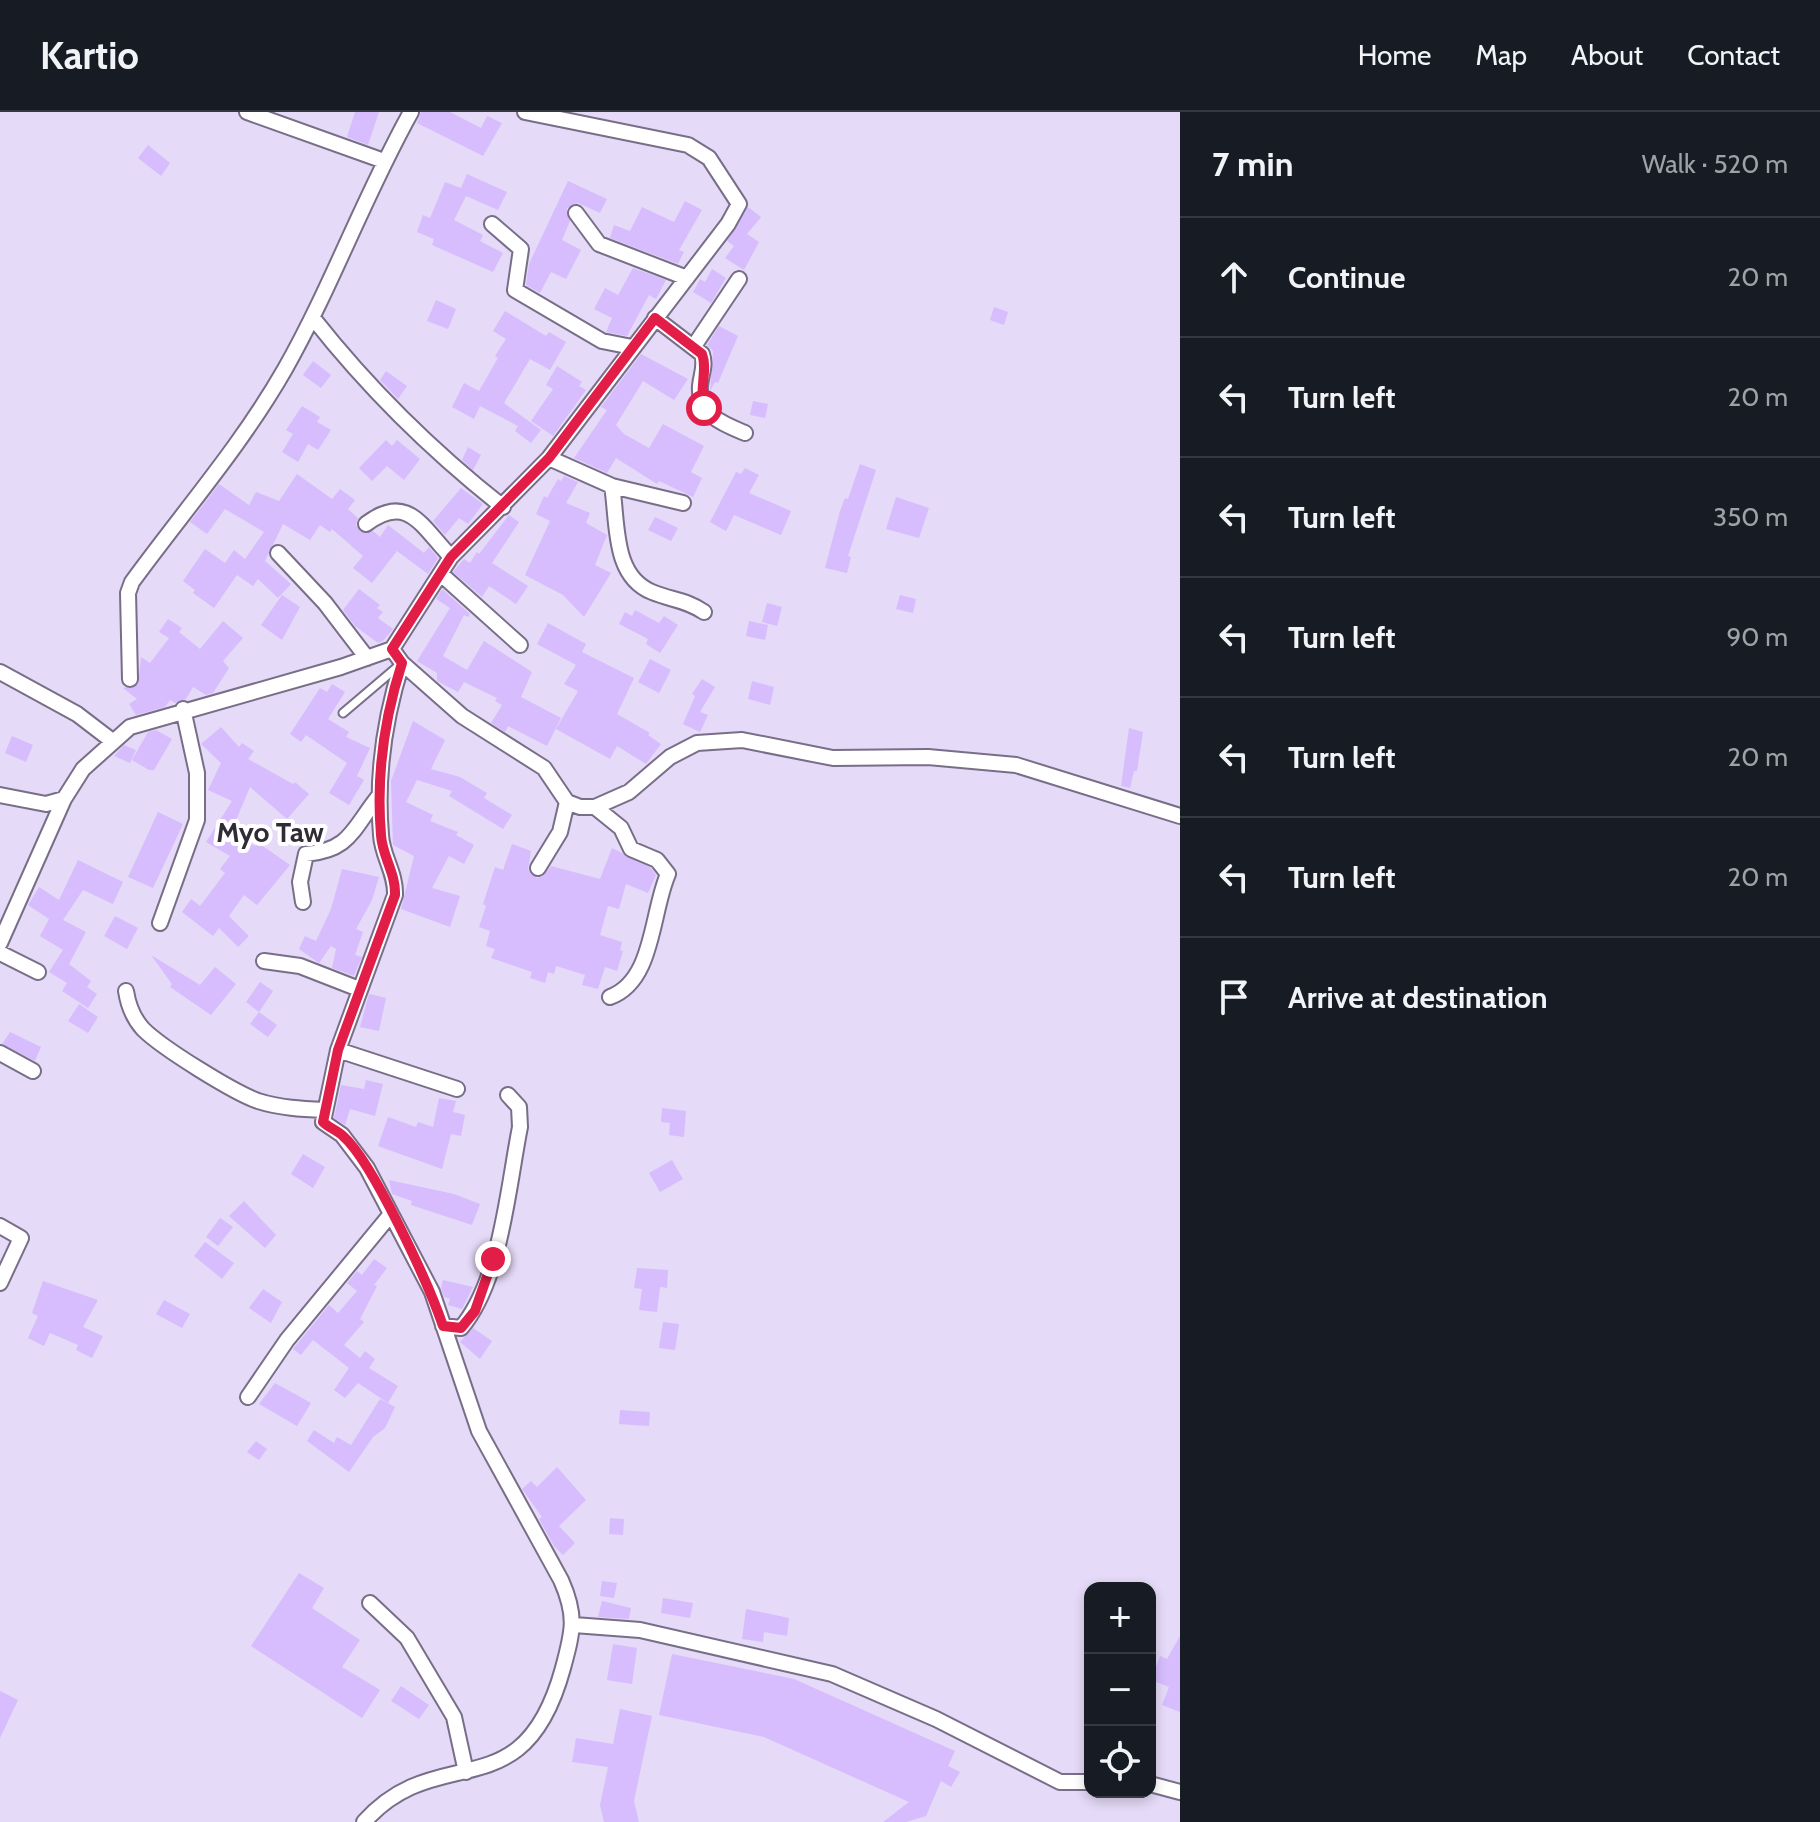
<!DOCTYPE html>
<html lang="en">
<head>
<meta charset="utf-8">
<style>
	:root { --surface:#171b24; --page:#20242c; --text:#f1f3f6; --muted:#9ea1a6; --line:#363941 }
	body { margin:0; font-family:Cabin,sans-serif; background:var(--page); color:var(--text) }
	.controls { position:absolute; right:24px; bottom:24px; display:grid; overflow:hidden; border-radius:16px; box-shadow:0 4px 12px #0003 }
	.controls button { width:72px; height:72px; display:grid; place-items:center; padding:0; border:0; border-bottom:2px solid var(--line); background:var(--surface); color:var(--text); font:40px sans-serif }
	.stop { position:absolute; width:24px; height:24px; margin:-18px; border:6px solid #e11d48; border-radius:50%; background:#fff }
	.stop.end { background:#e11d48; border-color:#fff; box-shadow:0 2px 8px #0008 }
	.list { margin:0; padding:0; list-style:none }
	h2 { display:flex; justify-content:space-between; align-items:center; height:104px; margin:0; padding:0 32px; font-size:34px }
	h2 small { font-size:26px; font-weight:400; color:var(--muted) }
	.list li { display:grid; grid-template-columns:52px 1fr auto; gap:24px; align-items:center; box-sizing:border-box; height:120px; padding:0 32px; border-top:2px solid var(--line) }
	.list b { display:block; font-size:30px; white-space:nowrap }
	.list em { font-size:26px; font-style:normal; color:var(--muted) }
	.icon { flex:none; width:44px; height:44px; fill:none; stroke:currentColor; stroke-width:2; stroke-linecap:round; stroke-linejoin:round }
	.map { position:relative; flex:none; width:1180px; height:1710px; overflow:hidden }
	header { display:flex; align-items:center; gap:48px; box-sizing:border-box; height:112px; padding:0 40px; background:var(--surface); border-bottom:2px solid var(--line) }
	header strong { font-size:38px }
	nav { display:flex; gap:44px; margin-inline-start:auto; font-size:28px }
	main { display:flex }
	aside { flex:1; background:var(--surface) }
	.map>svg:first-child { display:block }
	.building { fill:#d7bdfd }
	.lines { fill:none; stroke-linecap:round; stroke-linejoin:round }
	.lane-casing { stroke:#786e88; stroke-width:11 }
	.street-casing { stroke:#786e88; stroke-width:18 }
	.lane { stroke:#fff; stroke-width:7 }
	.street { stroke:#fff; stroke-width:14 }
	.route { stroke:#e11d48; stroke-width:10 }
	.labels { text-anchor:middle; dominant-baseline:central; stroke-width:8; stroke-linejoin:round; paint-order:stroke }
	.quarter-label { font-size:28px; font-weight:bold; fill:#302c36; stroke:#fff }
</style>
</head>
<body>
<header>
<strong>Kartio</strong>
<nav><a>Home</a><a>Map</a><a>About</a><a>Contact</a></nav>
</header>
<main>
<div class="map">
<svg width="1180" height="1710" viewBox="0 0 1180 1710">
	<rect width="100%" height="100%" fill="#e5daf7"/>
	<!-- building -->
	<path class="building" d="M355,0H379L368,33L347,25Z
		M421,0H450L481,16L487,4L502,11L483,44L417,11Z
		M148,33L170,51L161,64L138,46Z
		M467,62L507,80L498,98L466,84L454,108L483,123L480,129L503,141L493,160L432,133L434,127L417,120L423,103L430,106L445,70L461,76Z
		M568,69L607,87L600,101L578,91L567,96L570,109L562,128L581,138L566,167L551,160L540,181L526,173L529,152Z
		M685,89L702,98L679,138L684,140L678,152L610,126L614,113L630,119L642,95L674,110Z
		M748,95L761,105L747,122L759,130L744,158L725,146L734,134L727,129Z
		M633,156L666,168L656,187L649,183L627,224L606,220L612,206L594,197L605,176L618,183Z
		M712,157L726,166L711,191L693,180L700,167L705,170Z
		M436,188L456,197L448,217L427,209Z
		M994,195L1008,200L1004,213L990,208Z
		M505,199L546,224L549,220L566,230L550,258L530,247L504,291L541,318L531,331L515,319L518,314L480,294L474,307L452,295L464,271L479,279L498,246L495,244L506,227L493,219Z
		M719,214L738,224L718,271L715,270L710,279L713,239L707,233Z
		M641,242L688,267L674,288L643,269L616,313L624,322L649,336L663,312L704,334L691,360L702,366L693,385L659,369L657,372L616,346L607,361L574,346L607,298L601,295Z
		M313,249L331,263L321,276L303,263Z
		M557,254L582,270L579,274L586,278L553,324L531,309L553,277L546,273Z
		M386,259L407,274L398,287L380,268Z
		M753,289L768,292L765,306L750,303Z
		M302,294L320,305L317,310L331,318L318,338L308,332L298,350L282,340L293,322L286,318Z
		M386,328L392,334L397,328L420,347L404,368L387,354L372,369L359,356Z
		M468,335L481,343L473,358L462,348Z
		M860,352L876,358L848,444L851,445L847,461L825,456L840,399L845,386L848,387Z
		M745,356L759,363L749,381L791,399L781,423L734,403L726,419L710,410L736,360L741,362Z
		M297,362L332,387L340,377L355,388L348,397L358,406L356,413L361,420L373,419L380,425L388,413L424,441L429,435L438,446L428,462L397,439L372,471L353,456L363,444L332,417L330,420L320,413L310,428L283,412L265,449L291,472L278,486L258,467L253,474L237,463L214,496L193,481L195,478L183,469L205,437L225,451L234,438L245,447L264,420L225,397L207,422L190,410L219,372L249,393L256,380L279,389Z
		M564,364L578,370L566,391L590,401L586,411L607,423L595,453L611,461L584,505L563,483L525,463L550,409L536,402L544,384L547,386L558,367L561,369Z
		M461,376L483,392L468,412L459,406L445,423L433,409Z
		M896,385L929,396L919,426L886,417Z
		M509,403L519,410L492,451L528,474L516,492L489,474L482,485L453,460L464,447L470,451L477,440L479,442Z
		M655,405L678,416L671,429L648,418Z
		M359,477L380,493L377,496L383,500L378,506L393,517L383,529L378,531L355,514L343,498Z
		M442,477L470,502L468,505L464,503L443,544L467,558L484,529L532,560L521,585L561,606L547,634L508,614L505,620L491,611L502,593L495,589L497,586L464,570L458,580L437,569V561L417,549L450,496L436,487Z
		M282,483L300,495L282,528L261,513Z
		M900,483L916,487L913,501L896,497Z
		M767,491L782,495L777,514L762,510Z
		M635,498L659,511L664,504L678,513L660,541L646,532L648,527L619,512L625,500L632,504Z
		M168,507L182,516L179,520L200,537L223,509L243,526L223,549L229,556L213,581L206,583L193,575L186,587L175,591L170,588L165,595L136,603L129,592L137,587L123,576L138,572L141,545L150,551L169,526L159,520Z
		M749,509L768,513L765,528L746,524Z
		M548,511L586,532L582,540L634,566L617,602L650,621L648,623L661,632L646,652L617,634L610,647L556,617L578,579L564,572L576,553L537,532Z
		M650,547L671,558L659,581L638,570Z
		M702,567L715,575L700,600L708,603L700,620L683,612L695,584L692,582Z
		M752,569L774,575L770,593L748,587Z
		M332,572L345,580L328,607L349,620L346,625L370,636L357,664L364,668L349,693L329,681L347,651L306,623L301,630L290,622L320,576L327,580Z
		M413,609L445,628L431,657L460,665L487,681L484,686L512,703L503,717L449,684L452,679L417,668L406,690L433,703L430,709L458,720L456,723L474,733L464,752L449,744L432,776L460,784L450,815L401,797L414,744L393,733L391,669Z
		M221,615L239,635L242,631L254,639L248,647L293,672L295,670L309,682L287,707L250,675L231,720L255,734L257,730L290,753L257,793L244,783L229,804L249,824L238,835L219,816L213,824L182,800L191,787L200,794L225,761L220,757L230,744L206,730L232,689L208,678L221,651L201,632Z
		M1129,616L1143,620L1137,659H1134L1130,676L1121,674Z
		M156,618L172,627L154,658H149L132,648L148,620Z
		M12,624L33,633L26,650L5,641Z
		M124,633L136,638L130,651L114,644Z
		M158,700L183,712L153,776L128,765Z
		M512,732L531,739L528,757L537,766L543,764L551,754L600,767L612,736L651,756L656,763L648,781L626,772L619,797L608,794L600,823L622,830L620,838L623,839L617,859L605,855L598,877L582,873L585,863L556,854L554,862L548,860L545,871L530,866L532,860L491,846L495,837L486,834L490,819L479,815L486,794L483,792L495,755L503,758Z
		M78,748L123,770L113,792L83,778L63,808L86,820L69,852L91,869L87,875L97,882L88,896L62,879L67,871L49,860L63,838L40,824L49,807L28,793L39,775L59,788Z
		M342,757L379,765L372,788L356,817L363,820L355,843L362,845L354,864L332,856L336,837L331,834L319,851L299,837L305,824L316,829L331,797Z
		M115,804L138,816L127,837L104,824Z
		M151,843L200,873L215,855L236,872L211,903L170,875L172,872Z
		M260,870L273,879L259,900L246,890Z
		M369,882L386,886L379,919L360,915Z
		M79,892L98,905L88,921L68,909Z
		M259,900L277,913L268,925L250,912Z
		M10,920L41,935L35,949L2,932Z
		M366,968L383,972L375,1004L350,997L345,1013L334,1006L341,973L364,977Z
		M439,986L456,989L453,1000L465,1003L461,1024L451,1022L442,1057L378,1034L388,1005L416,1015L418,1010L433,1015Z
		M662,996L686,999L684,1025L669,1023L670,1011L661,1010Z
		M303,1042L325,1055L313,1076L291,1062Z
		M672,1048L683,1067L660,1080L649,1061Z
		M389,1068L454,1082L480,1092L472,1113L411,1093L412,1089L392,1082Z
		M244,1089L276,1123L265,1136L229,1104Z
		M220,1106L233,1115L218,1134L206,1125Z
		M205,1130L234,1151L222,1167L194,1144Z
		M374,1147L387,1156L374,1173L377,1174L360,1207L364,1210L344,1233L360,1246L365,1239L375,1247L369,1256L398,1274L388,1291L358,1271L345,1286L334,1278L349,1256L313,1228L301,1243L293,1237L329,1193L338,1201L357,1179L347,1171L357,1159L362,1163Z
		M637,1156L668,1158L667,1176L660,1175L657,1200L639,1198L642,1177L634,1176Z
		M443,1168L473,1175L462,1197L448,1193L450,1187L444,1185L441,1176Z
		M43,1169L98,1188L83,1215L103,1224L92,1246L76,1238L78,1233L50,1221L44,1234L28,1226L38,1204L32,1201Z
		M263,1177L282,1190L271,1211L249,1196Z
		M164,1188L190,1202L182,1216L156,1202Z
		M663,1210L679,1212L675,1238L659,1236Z
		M473,1216L492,1229L480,1247L460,1230Z
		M275,1271L311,1291L297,1314L259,1292Z
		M380,1287L395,1295L385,1316L373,1325L349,1360L307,1329L314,1318L334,1331L337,1325L351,1333Z
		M620,1298L650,1300L649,1314L619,1312Z
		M256,1329L267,1337L259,1348L247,1340Z
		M557,1355L586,1388L559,1414L575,1431L563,1443L554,1434L539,1407L542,1405L522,1377L531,1369L537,1375Z
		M610,1406L624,1407L623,1423L609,1422Z
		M299,1461L324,1476L312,1496L360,1528L342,1555L380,1578L362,1606L251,1534Z
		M602,1469L617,1471L614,1486L600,1484Z
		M663,1486L693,1491L690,1506L661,1501Z
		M602,1489L631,1496L629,1507L598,1505Z
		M746,1497L789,1506L787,1524L764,1520L763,1530L742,1527Z
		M1180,1524V1600L1162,1593L1169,1575L1151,1568L1160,1544L1167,1547Z
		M613,1532L637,1536L632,1572L607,1568Z
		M672,1542L794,1567L955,1639L948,1654L960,1660L951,1675L941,1669L926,1704L906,1710H883L909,1690L764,1625L659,1603Z
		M401,1574L429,1593L419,1607L391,1589Z
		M0,1579L18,1588L0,1626Z
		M620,1597L652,1604L634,1689L639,1710H604L600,1693L608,1655L572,1650L576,1626L613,1632Z"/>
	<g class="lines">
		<defs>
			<path id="lane" d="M343,601L396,556"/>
			<path id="street" d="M247,0L384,49
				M576,101L599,132L687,166
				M492,112L521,137L515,178L602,229L632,235
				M313,206C369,277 432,339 503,395
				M655,206L702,242C706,254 701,262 700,274C698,303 723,312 745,321
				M694,234L739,167
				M549,346L612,374L683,391
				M612,374C618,410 612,464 652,480C671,488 687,488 704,500
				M366,412C408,380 422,415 451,445
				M278,441L325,491L367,546
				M442,463L520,533
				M402,551L462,604L544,656L567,690L580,695H595L629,680L670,645L697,631L742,628L833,646L928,645L1016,653L1180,704
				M0,560L77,602L111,628
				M130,567L128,481L132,470C183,400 241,334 285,257C332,174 364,84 411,0
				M0,683L46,692L64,687L83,657L130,615L341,555L392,537L451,445L549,346L728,112L739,92L709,46L688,33L525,0
				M595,695L621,716L631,737L657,748L668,762C651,801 654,869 610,885
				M538,756L560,720L567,690
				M303,790L300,770L306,742C350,738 352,718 378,685
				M160,811L197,708V661L183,597
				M0,831L64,687
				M0,841L38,860
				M264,849L300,854L359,877
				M126,879C128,892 134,907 143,917C162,936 233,980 258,989C280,996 302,997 325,998
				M338,938L457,977
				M0,941L33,959
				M0,1114L21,1126L0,1171
				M443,1214L461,1216C501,1169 508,1075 520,1015L519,995L508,983
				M248,1285L287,1228L391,1102
				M370,1491L407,1526L454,1605L466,1660
				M574,1513L640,1518L832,1562L936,1607L1060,1670H1090
				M1150,1672L1180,1680
				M364,1710C439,1626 523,1702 563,1556C573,1519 577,1504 561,1468L479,1319L432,1180L367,1056L342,1023L323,1010L338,938L395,783C396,761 382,744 381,723C376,664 384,608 402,551L392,537"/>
		</defs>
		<!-- lane casing -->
		<use href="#lane" class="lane-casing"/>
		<!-- street casing -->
		<use href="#street" class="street-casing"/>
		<!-- lane -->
		<use href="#lane" class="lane"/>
		<!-- street -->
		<use href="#street" class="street"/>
	</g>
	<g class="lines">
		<!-- route -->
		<path class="route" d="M493,1147L475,1199L461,1216L443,1214C429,1173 373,1050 343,1024C337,1018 329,1016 323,1010L338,938L395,783C396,761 382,744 381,723C376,664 384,607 402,551L392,537L451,445L549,346L655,206L702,242C708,257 699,277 704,296"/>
	</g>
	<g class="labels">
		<!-- quarter labels -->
		<g class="quarter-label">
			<text x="270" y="720">Myo Taw</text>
		</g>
	</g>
</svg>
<div class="controls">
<button>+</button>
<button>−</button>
<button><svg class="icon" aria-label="locate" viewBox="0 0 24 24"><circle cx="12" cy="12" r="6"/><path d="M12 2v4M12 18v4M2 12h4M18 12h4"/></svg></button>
</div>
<div class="stop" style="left:704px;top:296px"></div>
<div class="stop end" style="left:493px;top:1147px"></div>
</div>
<aside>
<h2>7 min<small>Walk · 520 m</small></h2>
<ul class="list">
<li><svg class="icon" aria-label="ahead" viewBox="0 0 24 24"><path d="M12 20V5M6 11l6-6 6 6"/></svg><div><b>Continue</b></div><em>20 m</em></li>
<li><svg class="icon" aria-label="left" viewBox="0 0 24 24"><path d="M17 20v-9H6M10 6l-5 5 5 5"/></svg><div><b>Turn left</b></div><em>20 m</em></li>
<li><svg class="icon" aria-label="left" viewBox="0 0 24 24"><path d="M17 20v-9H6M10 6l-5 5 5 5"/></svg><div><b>Turn left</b></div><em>350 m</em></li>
<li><svg class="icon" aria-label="left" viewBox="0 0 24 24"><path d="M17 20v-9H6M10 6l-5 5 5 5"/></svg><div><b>Turn left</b></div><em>90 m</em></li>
<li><svg class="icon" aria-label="left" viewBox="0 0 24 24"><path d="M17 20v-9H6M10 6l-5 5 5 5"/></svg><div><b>Turn left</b></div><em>20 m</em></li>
<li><svg class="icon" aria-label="left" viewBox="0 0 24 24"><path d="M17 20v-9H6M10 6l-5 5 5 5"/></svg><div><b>Turn left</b></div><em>20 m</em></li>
<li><svg class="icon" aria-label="arrive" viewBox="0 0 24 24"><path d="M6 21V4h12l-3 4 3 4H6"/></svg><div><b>Arrive at destination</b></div></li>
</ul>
</aside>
</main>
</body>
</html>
